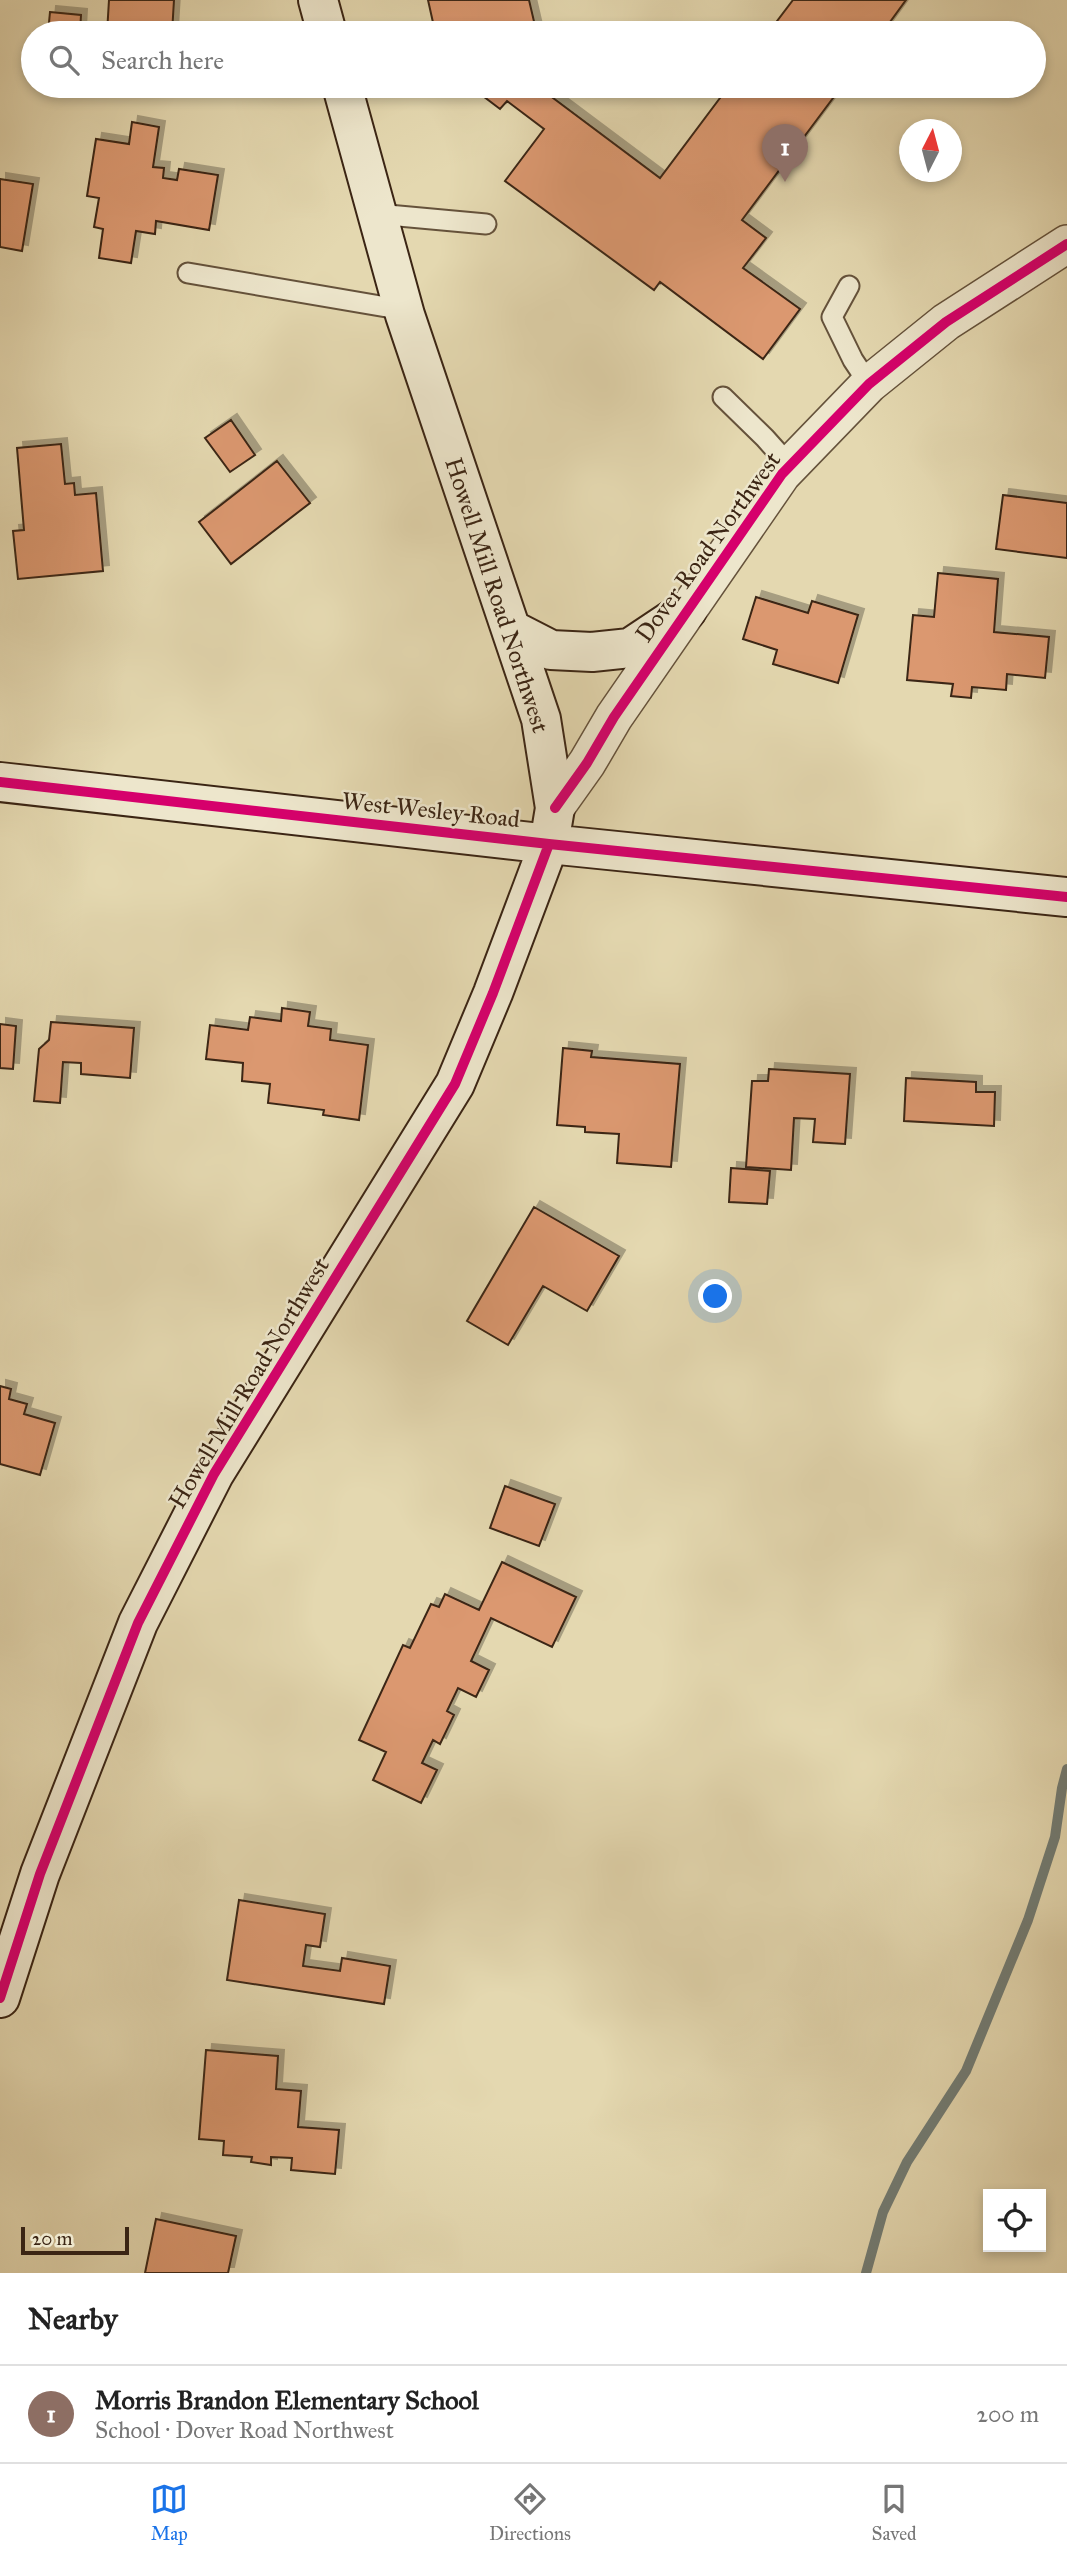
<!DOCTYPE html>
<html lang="en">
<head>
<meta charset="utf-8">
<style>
	:root { --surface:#fff; --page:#f6f6f6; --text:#222; --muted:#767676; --line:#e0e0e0; --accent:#1a73e8 }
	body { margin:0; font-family:"IM FELL Great Primer",serif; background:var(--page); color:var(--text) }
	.controls { position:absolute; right:21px; bottom:21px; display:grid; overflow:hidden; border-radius:0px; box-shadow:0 4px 10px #0003 }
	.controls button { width:63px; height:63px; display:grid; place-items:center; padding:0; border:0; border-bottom:2px solid var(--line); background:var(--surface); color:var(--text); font:35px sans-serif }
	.compass { position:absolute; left:899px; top:119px; width:63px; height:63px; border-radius:50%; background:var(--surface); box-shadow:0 4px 10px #0003; rotate:6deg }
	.scale { position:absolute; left:21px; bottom:18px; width:108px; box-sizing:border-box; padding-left:7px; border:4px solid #3b2514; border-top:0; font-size:19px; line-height:24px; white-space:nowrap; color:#3b2514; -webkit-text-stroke:5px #ede6cc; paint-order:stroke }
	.you { position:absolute; left:716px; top:1297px; width:24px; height:24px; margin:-18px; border:5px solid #fff; border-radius:50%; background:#1a73e8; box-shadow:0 0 0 10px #1a73e833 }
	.badge { display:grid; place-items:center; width:46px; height:46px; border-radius:50%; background:var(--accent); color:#fff; font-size:23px; font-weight:700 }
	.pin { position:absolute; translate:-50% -58px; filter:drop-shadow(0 2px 4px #0008) }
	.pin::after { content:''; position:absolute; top:37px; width:24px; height:21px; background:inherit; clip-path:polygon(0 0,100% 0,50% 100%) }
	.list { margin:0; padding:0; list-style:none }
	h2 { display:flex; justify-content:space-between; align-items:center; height:91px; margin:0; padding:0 28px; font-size:30px }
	h2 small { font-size:23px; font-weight:400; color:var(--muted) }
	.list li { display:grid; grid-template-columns:46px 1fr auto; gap:21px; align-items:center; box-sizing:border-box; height:98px; padding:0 28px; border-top:2px solid var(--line) }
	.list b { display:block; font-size:26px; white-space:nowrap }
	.list p { margin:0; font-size:23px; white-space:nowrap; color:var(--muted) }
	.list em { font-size:23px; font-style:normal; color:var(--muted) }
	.icon { flex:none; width:38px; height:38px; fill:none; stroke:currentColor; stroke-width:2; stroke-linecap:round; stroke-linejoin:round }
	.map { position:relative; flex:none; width:1067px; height:2273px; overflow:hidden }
	.search { position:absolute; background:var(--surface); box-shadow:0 4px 10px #0003; left:21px; right:21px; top:21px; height:77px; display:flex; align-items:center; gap:18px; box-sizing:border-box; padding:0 24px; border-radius:38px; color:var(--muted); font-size:26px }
	.sheet { height:189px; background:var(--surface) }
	nav { display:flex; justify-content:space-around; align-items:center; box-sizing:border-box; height:98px; border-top:2px solid var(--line); background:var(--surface); font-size:19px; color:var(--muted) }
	nav a { display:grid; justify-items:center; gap:4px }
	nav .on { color:var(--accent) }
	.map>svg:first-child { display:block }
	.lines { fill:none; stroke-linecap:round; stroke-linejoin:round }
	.stream { stroke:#737d75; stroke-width:10 }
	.building { fill:#db986f; stroke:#3b2514; stroke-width:2; filter:url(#shadow) }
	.lane-casing { stroke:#65523b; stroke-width:23 }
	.street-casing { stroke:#65523b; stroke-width:40 }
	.secondary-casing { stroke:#3b2514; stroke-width:42 }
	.lane { stroke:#ede6cc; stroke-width:19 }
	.street { stroke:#ede6cc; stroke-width:37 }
	.secondary { stroke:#ede6cc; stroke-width:38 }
	.cycleway-casing { stroke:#ede6cc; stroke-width:15 }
	.cycleway { stroke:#d6006c; stroke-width:10 }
	.labels { text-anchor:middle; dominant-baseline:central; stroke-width:5; stroke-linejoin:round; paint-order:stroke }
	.street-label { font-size:24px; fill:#3b2514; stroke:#ede6cc }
</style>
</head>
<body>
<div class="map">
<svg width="1067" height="2273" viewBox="0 0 1067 2273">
	<defs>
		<filter id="shadow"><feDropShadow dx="6" dy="-6" stdDeviation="0" flood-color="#0004"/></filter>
	</defs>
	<rect width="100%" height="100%" fill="#e4d8b0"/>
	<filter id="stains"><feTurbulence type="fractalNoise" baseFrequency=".00286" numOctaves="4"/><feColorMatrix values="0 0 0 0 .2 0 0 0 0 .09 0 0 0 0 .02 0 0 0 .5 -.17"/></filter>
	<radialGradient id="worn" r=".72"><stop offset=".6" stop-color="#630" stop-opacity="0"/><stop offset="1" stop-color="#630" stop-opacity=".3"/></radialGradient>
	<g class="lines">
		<!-- stream -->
		<path class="stream" d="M866,2273L883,2212L907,2162L966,2071L1028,1920L1055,1837L1062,1788L1067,1769"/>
	</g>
	<!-- building -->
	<path class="building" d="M109,0H174L172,33H107Z
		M428,0H529L536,30L521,33H421L420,29L434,27Z
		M793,0H906L882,33H768Z
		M50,12L81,15L80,33H48Z
		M93,86H175V92Z
		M491,86H537L660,178L729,86H842L742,220L766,238L743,268L800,309L763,359L660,282L654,290L505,181L544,129L507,101L500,109L483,96Z
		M132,122L159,127L153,167L164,168L163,178L177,180L179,169L218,175L209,230L156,221L155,234L136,231L131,263L99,258L103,229L94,227L99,198L87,196L96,139L129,144Z
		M0,179L33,184L22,251L0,247Z
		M231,420L255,455L230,472L205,438Z
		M61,444L65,484L74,483L75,495L96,493L103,571L18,579L13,531L24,530L17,448Z
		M277,461L310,503L231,564L199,522Z
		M1003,495L1067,503V558L996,549Z
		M938,573L998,579L994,632L1049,637L1045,678L1007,674L1006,690L972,687L971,698L951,696L953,684L907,680L913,615L934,617Z
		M756,597L808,613L812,601L858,615L838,683L773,664L777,650L743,639Z
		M282,1008L310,1012L308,1026L331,1029L330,1040L368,1045L359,1120L323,1115L324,1110L268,1103L270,1084L242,1081L243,1063L206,1059L210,1025L248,1030L250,1017L281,1021Z
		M51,1022L134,1028L130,1078L81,1074V1063L63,1062L60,1103L34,1101L39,1049L49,1040Z
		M0,1024L16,1026L13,1069L0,1068Z
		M563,1048L592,1051L591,1057L680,1064L671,1167L617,1163L619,1134L585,1132V1127L557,1125Z
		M769,1069L850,1074L845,1144L813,1142L815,1119L794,1118L791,1170L746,1167L752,1081H768Z
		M906,1078L976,1082V1092H995L994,1126L904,1121Z
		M731,1168L770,1171L767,1204L729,1202Z
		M534,1207L619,1256L587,1311L543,1286L508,1345L467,1321Z
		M0,1386L11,1389L9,1399L27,1404L24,1414L55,1423L40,1475L0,1464Z
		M505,1486L555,1504L539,1546L490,1528Z
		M502,1562L576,1597L552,1647L491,1618L471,1661L489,1670L476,1697L458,1688L447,1711L454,1715L440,1744L433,1740L422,1763L437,1770L421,1803L373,1780L386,1752L359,1740L403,1645L410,1648L431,1604L439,1607L445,1594L479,1610Z
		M239,1900L325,1914L320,1947L306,1945L303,1966L340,1971L342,1958L390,1966L384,2004L227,1980Z
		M206,2050L278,2056L276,2089L301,2091L298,2127L339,2130L335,2174L291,2170L292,2158L271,2157V2165L251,2162L252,2157L223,2155L224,2141L199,2139Z
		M156,2219L236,2236L228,2273H145Z"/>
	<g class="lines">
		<defs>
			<path id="lane" d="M377,214L486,224
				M188,273L404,310
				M849,286L832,317L853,360L869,384
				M723,397L765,438L790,466"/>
			<path id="street" d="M555,808L587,763L614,717L782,474L869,384L946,322L1067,244"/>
			<path id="secondary" d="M318,0L327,33
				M512,630L551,650L592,652L630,648L687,610
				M0,782L549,844L1067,897
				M0,1998L40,1874L138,1623L214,1474L455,1084L493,993L549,844L555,808L541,719L405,315L342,86"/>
		</defs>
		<!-- lane casing -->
		<use href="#lane" class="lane-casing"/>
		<!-- street casing -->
		<use href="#street" class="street-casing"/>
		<!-- secondary casing -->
		<use href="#secondary" class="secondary-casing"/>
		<!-- lane -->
		<use href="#lane" class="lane"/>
		<!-- street -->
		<use href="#street" class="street"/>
		<!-- secondary -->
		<use href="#secondary" class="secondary"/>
		<defs>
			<path id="cycleway" d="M0,782L549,844L1067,897
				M555,808L587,763L614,717L782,474L869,384L946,322L1067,244
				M0,1998L40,1874L138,1623L214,1474L455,1084L493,993L549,844"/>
		</defs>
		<!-- cycleway casing -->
		<use href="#cycleway" class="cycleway-casing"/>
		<!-- cycleway -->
		<use href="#cycleway" class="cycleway"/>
	</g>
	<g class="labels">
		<!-- street labels -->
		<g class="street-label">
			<text transform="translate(708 547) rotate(-54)">Dover Road Northwest</text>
			<text transform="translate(497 595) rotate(72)">Howell Mill Road Northwest</text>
			<text transform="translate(431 810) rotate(6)">West Wesley Road</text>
			<text transform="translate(249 1383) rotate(-59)">Howell Mill Road Northwest</text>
		</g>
	</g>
	<rect width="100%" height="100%" filter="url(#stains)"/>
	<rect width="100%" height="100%" fill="url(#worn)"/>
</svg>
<div class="controls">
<button><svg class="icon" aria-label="locate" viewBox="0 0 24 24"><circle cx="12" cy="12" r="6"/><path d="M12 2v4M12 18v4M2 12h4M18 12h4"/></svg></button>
</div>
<svg class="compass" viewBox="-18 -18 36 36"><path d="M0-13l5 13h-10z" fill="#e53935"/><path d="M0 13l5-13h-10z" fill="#767676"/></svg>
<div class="scale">20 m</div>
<div class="you"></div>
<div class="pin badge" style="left:785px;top:182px;background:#8d6e63">1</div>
<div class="search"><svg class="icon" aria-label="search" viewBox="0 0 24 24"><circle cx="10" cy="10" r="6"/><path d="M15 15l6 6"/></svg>Search here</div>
</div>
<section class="sheet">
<h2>Nearby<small></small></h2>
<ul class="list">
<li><span class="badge" style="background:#8d6e63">1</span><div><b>Morris Brandon Elementary School</b><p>School · Dover Road Northwest</p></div><em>200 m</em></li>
</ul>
</section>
<nav>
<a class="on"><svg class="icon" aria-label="map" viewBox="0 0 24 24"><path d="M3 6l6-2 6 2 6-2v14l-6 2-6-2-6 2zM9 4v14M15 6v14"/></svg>Map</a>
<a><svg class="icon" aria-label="directions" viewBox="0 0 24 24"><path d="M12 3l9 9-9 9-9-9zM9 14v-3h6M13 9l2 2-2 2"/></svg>Directions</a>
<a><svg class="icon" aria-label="saved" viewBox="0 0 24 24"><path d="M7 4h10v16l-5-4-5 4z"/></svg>Saved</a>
</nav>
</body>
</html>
